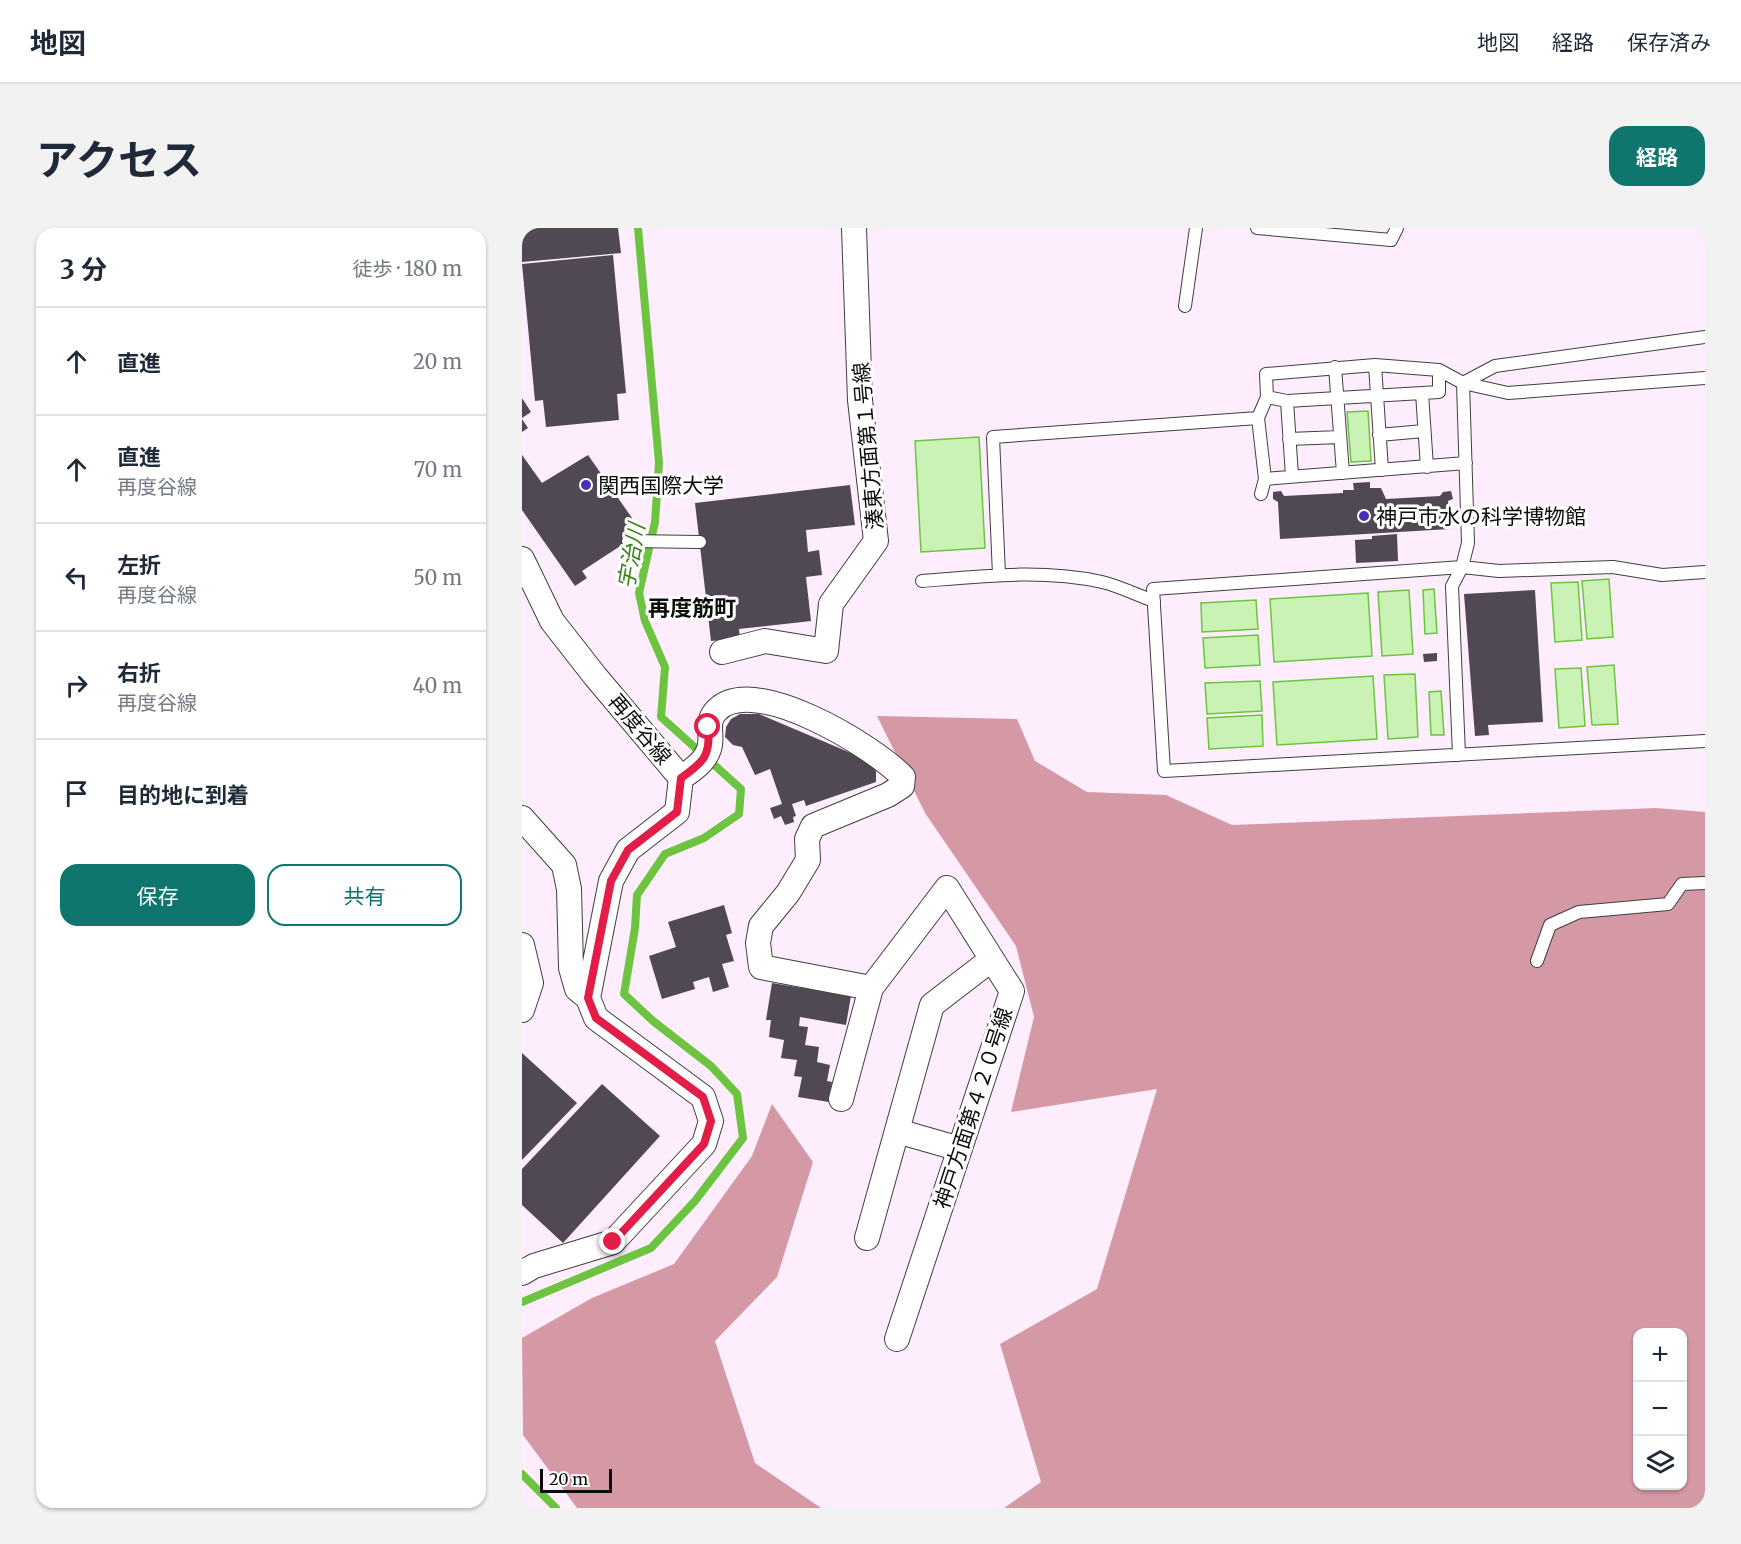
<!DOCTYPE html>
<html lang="ja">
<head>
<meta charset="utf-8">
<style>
	:root { --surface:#fff; --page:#f2f2f3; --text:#1f2937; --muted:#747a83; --line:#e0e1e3; --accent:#0f766e }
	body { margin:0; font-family:Merriweather,"Noto Sans JP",serif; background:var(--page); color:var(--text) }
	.controls { position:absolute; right:18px; bottom:18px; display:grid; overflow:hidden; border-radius:12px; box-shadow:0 2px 4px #0004 }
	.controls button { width:54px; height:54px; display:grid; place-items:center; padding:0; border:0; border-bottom:2px solid var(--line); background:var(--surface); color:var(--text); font:30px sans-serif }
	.scale { position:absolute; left:18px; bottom:15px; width:72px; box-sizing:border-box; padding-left:6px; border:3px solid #0c0c0c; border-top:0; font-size:16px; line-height:21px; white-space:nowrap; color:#0c0c0c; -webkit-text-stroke:4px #fff; paint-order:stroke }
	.stop { position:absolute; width:18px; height:18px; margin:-14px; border:4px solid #e11d48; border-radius:50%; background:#fff }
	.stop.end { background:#e11d48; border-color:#fff; box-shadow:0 2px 6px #0008 }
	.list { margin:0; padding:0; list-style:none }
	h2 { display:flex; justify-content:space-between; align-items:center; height:78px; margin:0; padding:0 24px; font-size:26px }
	h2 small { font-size:20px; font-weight:400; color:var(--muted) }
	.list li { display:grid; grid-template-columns:39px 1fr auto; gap:18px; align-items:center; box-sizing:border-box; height:108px; padding:0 24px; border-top:2px solid var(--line) }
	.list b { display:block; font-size:22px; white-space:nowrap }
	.list p { margin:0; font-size:20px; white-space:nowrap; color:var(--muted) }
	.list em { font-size:20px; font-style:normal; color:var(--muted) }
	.actions { display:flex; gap:12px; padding:18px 24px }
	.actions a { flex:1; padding:14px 0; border:2px solid var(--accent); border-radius:18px; text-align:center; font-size:21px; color:var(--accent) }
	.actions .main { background:var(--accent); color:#fff }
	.icon { flex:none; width:33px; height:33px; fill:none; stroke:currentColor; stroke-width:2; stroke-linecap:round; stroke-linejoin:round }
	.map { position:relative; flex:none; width:1183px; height:1280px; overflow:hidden; border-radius:18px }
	header { display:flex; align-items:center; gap:36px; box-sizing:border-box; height:84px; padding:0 30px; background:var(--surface); border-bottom:2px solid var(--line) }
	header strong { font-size:28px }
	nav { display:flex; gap:33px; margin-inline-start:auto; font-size:21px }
	.intro { display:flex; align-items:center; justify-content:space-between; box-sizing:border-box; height:144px; padding:0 36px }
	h1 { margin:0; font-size:42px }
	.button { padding:15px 27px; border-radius:18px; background:var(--accent); color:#fff; font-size:21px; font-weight:700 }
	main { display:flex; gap:36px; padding:0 36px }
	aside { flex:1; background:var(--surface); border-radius:18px; box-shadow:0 2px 4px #0004 }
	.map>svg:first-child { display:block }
	.forest { fill:#d599a5; fill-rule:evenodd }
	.water { fill:#cbf2b5; stroke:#6dc441; stroke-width:1.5 }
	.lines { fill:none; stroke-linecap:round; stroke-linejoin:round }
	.stream { stroke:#6dc441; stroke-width:8 }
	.building { fill:#504954 }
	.service-casing { stroke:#3f3f3f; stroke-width:14 }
	.minor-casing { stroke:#3f3f3f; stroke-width:26 }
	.service { stroke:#fff; stroke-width:12 }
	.minor { stroke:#fff; stroke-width:24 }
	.route { stroke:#e11d48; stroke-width:8 }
	.poi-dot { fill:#4b2eb3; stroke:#fff; stroke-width:2 }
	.labels { text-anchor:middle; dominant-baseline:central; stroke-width:6; stroke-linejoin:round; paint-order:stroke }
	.street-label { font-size:21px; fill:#0c0c0c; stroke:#fff }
	.poi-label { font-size:21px; fill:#0c0c0c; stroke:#fff; text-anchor:start }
	.water-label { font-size:22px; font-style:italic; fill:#3b811c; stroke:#fff }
	.neighbourhood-label { font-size:22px; font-weight:bold; fill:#0c0c0c; stroke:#fff }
</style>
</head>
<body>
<header>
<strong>地図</strong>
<nav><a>地図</a><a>経路</a><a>保存済み</a></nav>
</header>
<div class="intro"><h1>アクセス</h1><a class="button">経路</a></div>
<main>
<aside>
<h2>3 分<small>徒歩 · 180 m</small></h2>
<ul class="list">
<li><svg class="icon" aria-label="ahead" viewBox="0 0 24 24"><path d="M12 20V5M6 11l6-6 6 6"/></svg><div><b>直進</b></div><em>20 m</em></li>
<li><svg class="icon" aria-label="ahead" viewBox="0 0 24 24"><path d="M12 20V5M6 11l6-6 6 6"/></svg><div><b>直進</b><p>再度谷線</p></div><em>70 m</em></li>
<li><svg class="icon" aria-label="left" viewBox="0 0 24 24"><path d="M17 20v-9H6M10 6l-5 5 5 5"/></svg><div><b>左折</b><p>再度谷線</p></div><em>50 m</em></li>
<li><svg class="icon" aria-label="right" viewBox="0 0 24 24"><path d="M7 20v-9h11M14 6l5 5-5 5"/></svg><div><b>右折</b><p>再度谷線</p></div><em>40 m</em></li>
<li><svg class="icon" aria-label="arrive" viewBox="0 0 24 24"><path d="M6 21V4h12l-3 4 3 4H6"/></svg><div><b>目的地に到着</b></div></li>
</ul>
<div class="actions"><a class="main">保存</a><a>共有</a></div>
</aside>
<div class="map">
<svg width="1183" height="1280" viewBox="0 0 1183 1280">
	<rect width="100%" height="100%" fill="#feedfd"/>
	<!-- forest -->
	<path class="forest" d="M355,488L495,491L513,533L565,564L644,567L710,597L1134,580L1183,584V1280H482L519,1254L478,1116L575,1061L635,861L489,884L512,789L494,718L403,585ZM1116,1104H1160V1258H1116Z
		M250,876L291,934L255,1049L193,1113L233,1235L299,1280H55L1,1207L0,1110L70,1070L152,1036L230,928Z"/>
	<!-- water -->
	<path class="water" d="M846,183L849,233L829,234L825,184Z
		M457,209L463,320L399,324L393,213Z
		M1087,351L1091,409L1065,411L1060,353Z
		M1056,354L1060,412L1033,414L1029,355Z
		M912,361L915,405L903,406L901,362Z
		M887,362L891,426L860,428L856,364Z
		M846,365L850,428L752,434L748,371Z
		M734,372L736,401L680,404L679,375Z
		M736,407L738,437L683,440L681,410Z
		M1092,437L1096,496L1070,497L1065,439Z
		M1059,440L1063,498L1037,500L1033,441Z
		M893,446L896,509L866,511L862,447Z
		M851,448L855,511L755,517L751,454Z
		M738,453L740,483L685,486L683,455Z
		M919,463L922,507H909L907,464Z
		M740,487L741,518L687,521L685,490Z"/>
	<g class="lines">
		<!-- stream -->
		<path class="stream" d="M0,1074L129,1020L173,973L221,910L215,866L189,838L131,793L102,766L113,700L115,667L143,626L182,610L217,586L219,561L139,489L143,439L123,393L117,365L133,294L137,235L116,0
			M0,1246L34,1280"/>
	</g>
	<!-- building -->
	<path class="building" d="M0,0H96L99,25L0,34Z
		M91,27L104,165L95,166L97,192L24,199L21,172L13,173L0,36Z
		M0,170L9,184L0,190Z
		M0,191L6,200L0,204Z
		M0,227L20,255L66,227L110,290L106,313L60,343L65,350L53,358L0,282Z
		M848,254V260H859L864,271L918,268L921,264L929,263L931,271L926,273L928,301L758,311L756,274L751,271V264L759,263L762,268L821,265V262H832L831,255Z
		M328,257L333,297L284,302L286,324L297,322L300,347L284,349L289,393L217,401L218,410L189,413L173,275Z
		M875,306L876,333L834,335L833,312L850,311V308Z
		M1013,362L1021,494L966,497L967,507L953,508L942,366Z
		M915,425V433L902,434L901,426Z
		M218,486H237L343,531L354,543V554L284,578L282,572L270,576L274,588L271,589L272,594L263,597L259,588L252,591L248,580L260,576L248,541L233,547L220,519L211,517L203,509L204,499L209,491Z
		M202,677L210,705L204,707L212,733L200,736L207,759L191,764L187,749L171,754L173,761L140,771L127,728L154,719L146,694Z
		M250,755L329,768L324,797L278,789L277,798L286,799L283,817L297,819L295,834L308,837L305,853L310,854L307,874L276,869L280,849L272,848L275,832L259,830L262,812L247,809L249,792H244Z
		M0,825L55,875L0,932Z
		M80,856L138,908L41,1015L0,977V941Z"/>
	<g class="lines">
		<defs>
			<path id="service" d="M735,0L869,12L875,0
				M663,78L674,0
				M853,137L860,242
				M813,139L821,245
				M941,155L973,138L1183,109
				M900,165L905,239
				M745,169L765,173L917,164V142
				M765,173L770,248
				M736,190L743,251L739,266
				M857,207L902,203
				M767,211L818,209
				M743,251L944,235
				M106,313L178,314
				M1183,344L1140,347L1091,339L977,343L940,339L631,361L642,543L1183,513
				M477,347L471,209L736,190L745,169L744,146L853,137L917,142L941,155L986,165L1183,150
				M400,353C460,348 521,341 580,354C597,358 615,367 632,373
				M937,527L930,358L940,339L946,315L941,155
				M1015,733L1028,697L1057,684L1146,676L1160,656L1183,655"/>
			<path id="minor" d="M0,331L30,393L73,448L159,550L155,584L106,622L89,653L66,770L74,790L181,869L189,893L182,916L91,1014L12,1038L0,1045
				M200,424L243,413L304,423L309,376L354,313L338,172L332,0
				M159,550C170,542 183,534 187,521C192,507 182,495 195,482C232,445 351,518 381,549L380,558L366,567L291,598L285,611L286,632L266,665L239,698L236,715L239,739L349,760L425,660L490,763L375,1111
				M0,590L42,637L47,661L49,740L55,761L66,770
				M0,717L9,755L0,782
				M319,871L349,760
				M375,903L438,921
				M345,1010L410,777L470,731"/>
		</defs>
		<!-- service casing -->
		<use href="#service" class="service-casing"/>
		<!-- minor casing -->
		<use href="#minor" class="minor-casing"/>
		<!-- service -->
		<use href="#service" class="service"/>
		<!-- minor -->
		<use href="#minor" class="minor"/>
	</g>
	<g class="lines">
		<!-- route -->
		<path class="route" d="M91,1014L182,916L189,893L181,869L74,790L66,770L89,653L106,622L155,584L159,550C182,534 189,527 186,499"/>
	</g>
	<!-- markers -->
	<g class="poi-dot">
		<circle cx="64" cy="257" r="6"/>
		<circle cx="842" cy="288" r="6"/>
	</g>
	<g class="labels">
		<!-- street labels -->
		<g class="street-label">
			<text transform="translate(346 218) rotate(-95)">湊東方面第１号線</text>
			<text transform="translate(118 501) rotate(50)">再度谷線</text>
			<text transform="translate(451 880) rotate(-72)">神戸方面第４２０号線</text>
		</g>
		<!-- poi labels -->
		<g class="poi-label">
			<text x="76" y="257">関西国際大学</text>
			<text x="854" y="288">神戸市水の科学博物館</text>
		</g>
		<!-- water labels -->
		<g class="water-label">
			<text transform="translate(109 328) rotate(-80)">宇治川</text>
		</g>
		<!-- neighbourhood labels -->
		<g class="neighbourhood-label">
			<text x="170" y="380">再度筋町</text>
		</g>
	</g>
</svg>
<div class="controls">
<button>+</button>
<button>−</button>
<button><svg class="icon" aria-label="layers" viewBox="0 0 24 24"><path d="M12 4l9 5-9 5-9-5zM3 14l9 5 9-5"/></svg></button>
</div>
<div class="scale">20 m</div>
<div class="stop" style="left:186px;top:499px"></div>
<div class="stop end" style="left:91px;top:1014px"></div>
</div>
</main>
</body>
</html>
